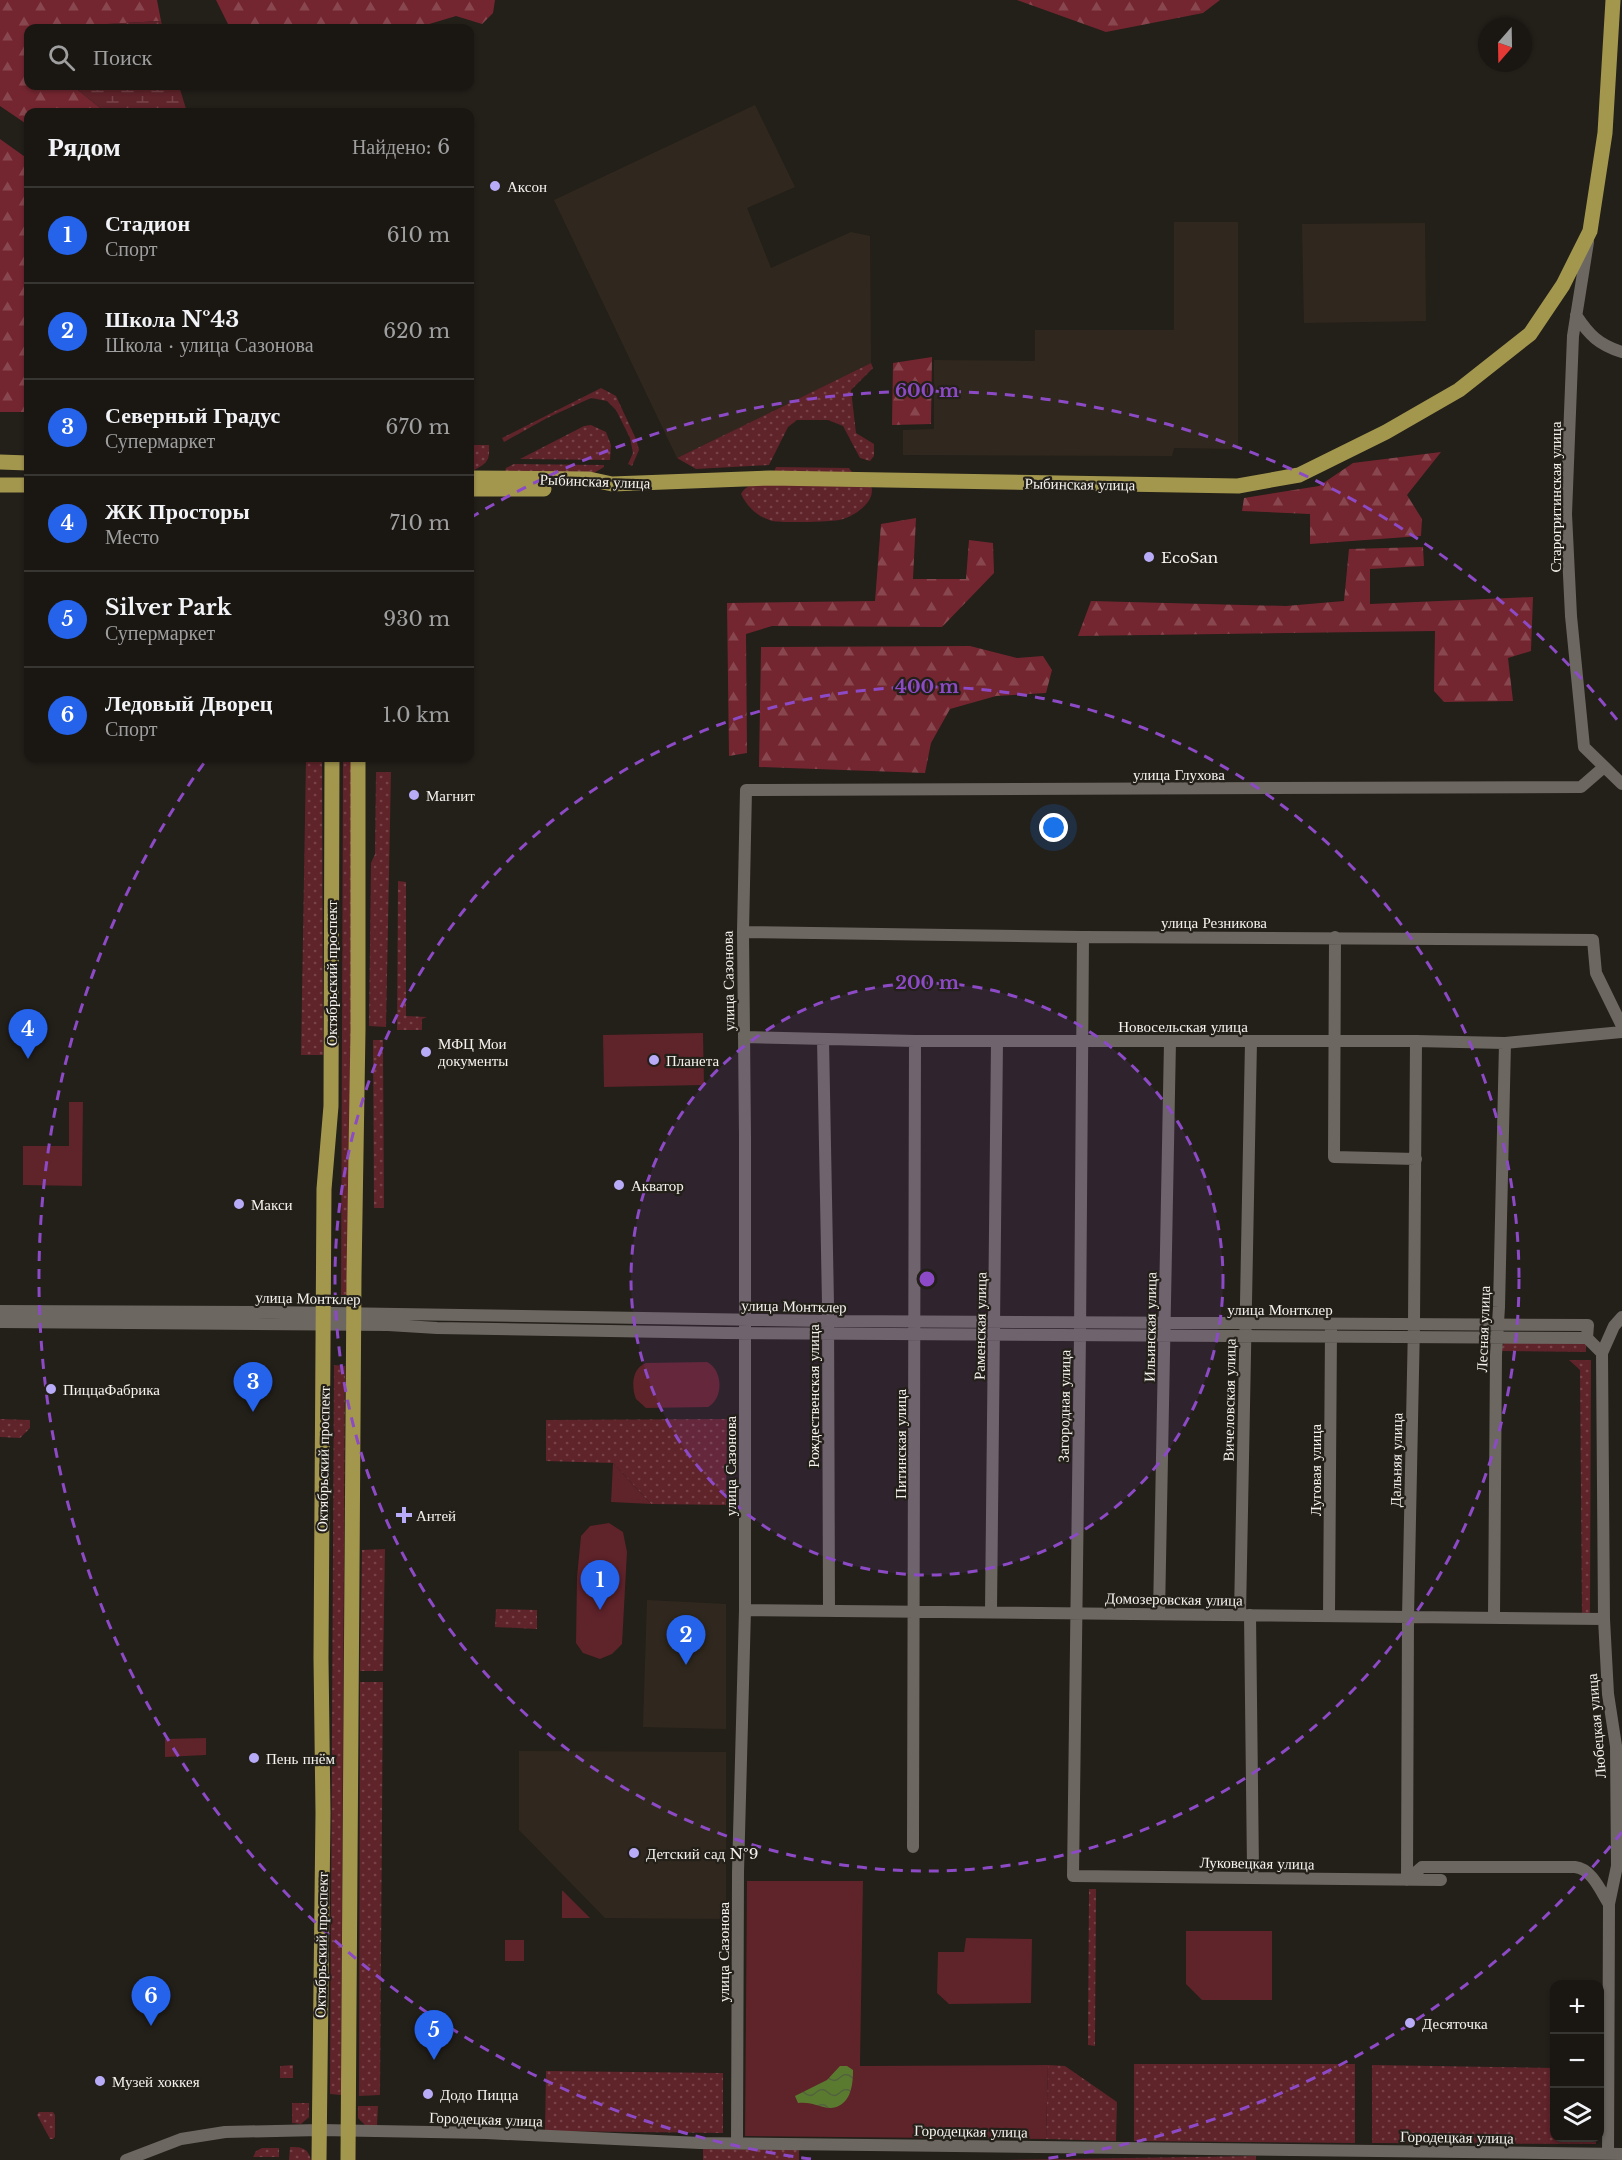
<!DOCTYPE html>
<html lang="ru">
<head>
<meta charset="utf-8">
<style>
	:root { --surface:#1a1713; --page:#23201c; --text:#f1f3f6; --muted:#9f9fa0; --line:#383633; --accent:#2563eb }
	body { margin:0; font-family:"Libre Baskerville",serif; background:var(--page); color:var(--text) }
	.controls { position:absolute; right:18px; bottom:18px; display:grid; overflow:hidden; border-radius:12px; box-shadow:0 2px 4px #0004 }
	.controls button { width:54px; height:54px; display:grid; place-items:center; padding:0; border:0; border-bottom:2px solid var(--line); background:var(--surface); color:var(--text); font:30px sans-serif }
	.compass { position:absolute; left:1478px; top:18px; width:54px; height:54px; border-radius:50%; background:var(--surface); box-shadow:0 2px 4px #0004; rotate:200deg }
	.you { position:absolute; left:1054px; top:828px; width:21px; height:21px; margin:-15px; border:4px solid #fff; border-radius:50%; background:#1a73e8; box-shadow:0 0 0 9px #1a73e833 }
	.badge { display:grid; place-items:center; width:39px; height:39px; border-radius:50%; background:var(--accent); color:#fff; font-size:20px; font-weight:700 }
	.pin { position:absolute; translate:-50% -50px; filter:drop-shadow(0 2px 3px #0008) }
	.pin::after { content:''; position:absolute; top:32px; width:21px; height:18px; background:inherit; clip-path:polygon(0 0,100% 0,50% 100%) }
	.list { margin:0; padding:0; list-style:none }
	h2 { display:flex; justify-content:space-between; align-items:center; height:78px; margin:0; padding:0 24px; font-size:26px }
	h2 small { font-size:20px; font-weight:400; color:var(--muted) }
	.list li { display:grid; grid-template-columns:39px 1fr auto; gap:18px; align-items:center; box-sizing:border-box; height:96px; padding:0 24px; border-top:2px solid var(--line) }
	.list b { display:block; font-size:22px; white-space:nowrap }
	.list p { margin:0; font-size:20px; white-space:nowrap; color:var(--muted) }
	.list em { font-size:20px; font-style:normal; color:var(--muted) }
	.icon { flex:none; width:33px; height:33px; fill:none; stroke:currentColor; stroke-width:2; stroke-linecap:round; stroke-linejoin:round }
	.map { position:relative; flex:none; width:1622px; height:2160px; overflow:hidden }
	.search { position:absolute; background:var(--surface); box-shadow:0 2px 4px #0004; left:24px; top:24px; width:450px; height:66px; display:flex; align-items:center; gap:15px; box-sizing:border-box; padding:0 21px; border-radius:12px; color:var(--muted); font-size:22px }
	.panel { position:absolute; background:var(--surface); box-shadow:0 2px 4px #0004; left:24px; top:108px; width:450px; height:654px; border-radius:12px }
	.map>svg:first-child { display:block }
	.built { fill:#30281e }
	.grass { fill:url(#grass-dots) }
	.forest { fill:url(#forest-firs) }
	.wetland { fill:url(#wetland-marsh) }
	.green { fill:#5f232a }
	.water { fill:url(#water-waves) }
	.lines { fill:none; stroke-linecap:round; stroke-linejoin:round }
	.minor { stroke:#6c6761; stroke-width:12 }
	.major { stroke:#a3974e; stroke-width:15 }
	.ring { fill:none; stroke:#8d4ac6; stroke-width:3; stroke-dasharray:10 8 }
	.poi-dot { fill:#b8abf7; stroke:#231f19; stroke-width:2 }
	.labels { text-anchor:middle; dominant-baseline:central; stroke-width:4.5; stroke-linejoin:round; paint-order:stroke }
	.poi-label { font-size:15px; fill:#f6f3ef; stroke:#231f19; text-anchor:start }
	.street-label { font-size:15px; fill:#f6f3ef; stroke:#231f19 }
	.centre { fill:#8d4ac6; stroke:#231f19; stroke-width:3 }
	.ring-label { font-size:18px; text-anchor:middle; font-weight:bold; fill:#8d4ac6; stroke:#231f19; stroke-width:4.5; stroke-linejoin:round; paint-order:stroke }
</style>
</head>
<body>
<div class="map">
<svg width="1622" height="2160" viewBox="0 0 1622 2160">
	<defs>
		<pattern id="grass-dots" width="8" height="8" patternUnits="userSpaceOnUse" patternTransform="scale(1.5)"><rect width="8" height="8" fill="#5f232a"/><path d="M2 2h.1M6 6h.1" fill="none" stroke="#774349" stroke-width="1.8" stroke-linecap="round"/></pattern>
		<pattern id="forest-firs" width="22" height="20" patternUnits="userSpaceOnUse" patternTransform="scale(1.5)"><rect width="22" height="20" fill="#742630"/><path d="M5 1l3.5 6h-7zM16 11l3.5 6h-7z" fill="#88464e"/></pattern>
		<pattern id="wetland-marsh" width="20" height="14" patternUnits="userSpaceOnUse" patternTransform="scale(1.5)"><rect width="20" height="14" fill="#5f232a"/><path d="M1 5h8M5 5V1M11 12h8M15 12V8" fill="none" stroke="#774349"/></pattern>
		<pattern id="water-waves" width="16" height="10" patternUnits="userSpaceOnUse" patternTransform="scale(1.5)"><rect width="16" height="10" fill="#5a7b2f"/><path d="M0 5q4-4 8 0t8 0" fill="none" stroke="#52623c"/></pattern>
	</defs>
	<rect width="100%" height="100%" fill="#231f19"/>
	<!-- built -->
	<path class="built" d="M755,105L795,187L747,208L771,268L851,232L870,236L871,363L677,458L554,200Z
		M1174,222H1238V449L1174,448L1172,456L903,455V430L934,429V360L1035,361V330H1174Z
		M1425,223L1426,321L1304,323L1302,224Z
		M647,1600L726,1604V1729L643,1727Z
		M519,1751L726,1752V1919L605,1918L519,1830Z"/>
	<!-- grass -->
	<path class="grass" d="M871,363L873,368L851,390L856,433L874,444V456L870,461L860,458L843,426L828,420H797L788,427L769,465L696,469L677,458Z
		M601,388L616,396L636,439L639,450L632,466L628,464L633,453L630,438L616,410L607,401L591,398L547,418L504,442L502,438Z
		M591,425L606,432L611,445L610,460L520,459L584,426Z
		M470,445H489C490,463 486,463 471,472H470Z
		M514,464L604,465V467L594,473L505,472L506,468Z
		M776,467L849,468L854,475L773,474Z
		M767,483L871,486C877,502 852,518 839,520C827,522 783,523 772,521C758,517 747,507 741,494C746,484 757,484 767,483Z
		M306,758H322L323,1055H301Z
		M343,758H353L350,1302L341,1303Z
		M376,772H391L386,1027L369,1026L371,863L375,854Z
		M398,881L406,882V1016L427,1017L422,1019V1030H397Z
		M373,1040H383L384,1208H374Z
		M1504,1343H1586V1352L1500,1351Z
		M1569,1360H1591L1590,1615H1582L1580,1370Z
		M334,1365L345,1366L341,2095L330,2094Z
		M0,1419L30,1420V1428L20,1438L0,1437Z
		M727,1419L726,1505L651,1504L613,1463L546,1461V1420Z
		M385,1549L383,1671H360L362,1550Z
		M496,1609L537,1610V1629L495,1627Z
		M360,1682H383L380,2095L359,2096Z
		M1089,1889H1096L1095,2046L1088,2045Z
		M1134,2064H1355V2143L1134,2141Z
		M293,2065V2078H280V2066Z
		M1048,2065L1065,2066L1117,2102L1116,2141L1046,2139Z
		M1372,2065L1554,2068V2138H1596V2144L1372,2143Z
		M546,2071L723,2073V2133L545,2131Z
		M292,2103H309V2117L301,2124L292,2123Z
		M358,2106H378L377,2126L365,2125L358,2118Z
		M39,2112H53L55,2115V2137L53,2139H50L37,2115Z
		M290,2147C302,2147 308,2148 311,2160H289Z
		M703,2147L799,2148V2160H703Z
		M262,2148H279V2157H253L256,2151Z
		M1256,2156V2160H1006Z"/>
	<!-- forest -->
	<path class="forest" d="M0,0H157L161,21L89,25L86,28H28V86H73L105,112H28V125L0,106Z
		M216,0H495L493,13L482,24L456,16L416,28H230Z
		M1017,0H1220L1203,13L1106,32Z
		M0,139L28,159V412H0Z
		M932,357L931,424L892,425L893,363Z
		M1441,452L1407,495L1422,519L1421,536L1310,544V514L1242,511L1244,498L1319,486L1353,463Z
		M916,518L913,579H966L969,540L993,543L994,573L942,627L772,626L746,634L747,753L729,756L727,603L875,601L881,524Z
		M1423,547L1424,566L1370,569V604L1533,597L1531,651L1508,658L1513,701L1444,702L1434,691L1435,631L1078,636L1091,601L1286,606L1344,601L1349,549Z
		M970,646L1017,658L1043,656L1052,670L1046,693L996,696L950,709L931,743L925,773L759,767L761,647Z"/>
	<!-- wetland -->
	<path class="wetland" d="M161,21L163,28H86L89,25Z
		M73,86H179L187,112H105Z"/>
	<!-- green -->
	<path class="green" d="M703,1033L704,1085L604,1087L603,1035Z
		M69,1102H83L82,1186L23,1185V1146H69Z
		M707,1362C723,1370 724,1398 708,1407L646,1408L636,1399C631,1386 632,1368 646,1363Z
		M613,1463L651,1504L611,1502Z
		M609,1523L623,1532L627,1552L622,1644L612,1654L600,1659L583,1653L576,1643L577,1577L581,1536L590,1526Z
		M206,1738V1755L165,1757V1739Z
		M747,1881H863L860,2066L1048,2065L1046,2139L745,2136Z
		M562,1891H563L590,1918H562Z
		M1186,1931H1272V2000H1202L1186,1984Z
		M966,1938L1032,1939L1031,2003L949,2004L937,1993L938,1952H964Z
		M505,1940H524V1961H505Z"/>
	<!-- water -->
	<path class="water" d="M840,2066H847L853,2070C853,2085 851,2106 831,2108C822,2108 811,2101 798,2103L795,2096L827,2080Z"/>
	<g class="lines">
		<!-- minor -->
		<path class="minor" d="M1588,242L1573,336L1566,514L1571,616L1584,747L1622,784
			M1576,315C1589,335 1599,345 1622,352
			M743,932L1083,937L1593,940L1596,973L1622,1026
			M1083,937L1080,1335L1073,1876L1441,1880
			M1335,937L1334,1157L1416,1159
			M744,1037L915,1041H1416L1505,1043L1622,1032
			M823,1039L828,1304L829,1610
			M0,1311L270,1312L828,1321L1588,1325L1587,1338L1602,1353
			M0,1322L388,1325L437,1328L725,1333L1587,1338
			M745,1610L1604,1619
			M991,1611L997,1041
			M1159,1614L1170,1041
			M1240,1615L1251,1041
			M1250,1615L1253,1869
			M1329,1616L1331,1329
			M1494,1617L1496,1355L1499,1307L1505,1043
			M913,1847L915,1041
			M1407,1880L1408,1617L1414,1324L1416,1041
			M1407,1880L1422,1867H1575C1592,1869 1600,1890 1609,1904
			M737,2143L738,1872L745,1610V1136L743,932L746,790L1581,787L1604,767
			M1608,2159L1609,1904L1617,1866L1616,1746L1608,1694L1604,1619L1602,1353L1614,1326L1622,1317
			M126,2160L181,2139L225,2132L320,2130L486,2133L700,2143L1622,2154"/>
		<!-- major -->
		<path class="major" d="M0,462L28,463
			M470,478L589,479L612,484L770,478L1238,486L1299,475L1386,432L1459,390L1530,334L1563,285L1590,231L1605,133L1613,0
			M0,485H28
			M470,489H544
			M319,2160L323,1813L321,1658L324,1189L331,1106L332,758
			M348,2160L354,1276L358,1030V758"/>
	</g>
	<!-- distance rings -->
	<circle cx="927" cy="1279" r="296" fill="#8d4ac6" fill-opacity=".12"/>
	<g class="ring">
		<circle cx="927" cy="1279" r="296"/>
		<circle cx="927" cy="1279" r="592"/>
		<path d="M1622 1832A888 888 0 0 1 1043 2159M811 2159A888 888 0 0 1 204 763M470 518A888 888 0 0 1 1622 726"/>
	</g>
	<!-- markers -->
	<g class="poi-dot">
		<circle cx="495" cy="186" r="6"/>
		<circle cx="1149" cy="557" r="6"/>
		<circle cx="414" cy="795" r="6"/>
		<circle cx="426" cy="1052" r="6"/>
		<circle cx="654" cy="1060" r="6"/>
		<circle cx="619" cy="1185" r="6"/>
		<circle cx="239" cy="1204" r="6"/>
		<circle cx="51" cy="1389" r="6"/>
		<path d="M401 1506h6v6h6v6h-6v6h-6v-6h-6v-6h6z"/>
		<circle cx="254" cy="1758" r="6"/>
		<circle cx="634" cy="1853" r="6"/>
		<circle cx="1410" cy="2023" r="6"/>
		<circle cx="100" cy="2081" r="6"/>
		<circle cx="428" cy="2094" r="6"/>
	</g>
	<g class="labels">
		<!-- poi labels -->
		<g class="poi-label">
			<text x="507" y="186">Аксон</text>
			<text x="1161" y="557">EcoSan</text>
			<text x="426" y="795">Магнит</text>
			<text x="438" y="1043">МФЦ Мои<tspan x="438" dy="17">документы</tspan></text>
			<text x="666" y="1060">Планета</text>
			<text x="631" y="1185">Акватор</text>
			<text x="251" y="1204">Макси</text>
			<text x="63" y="1389">ПиццаФабрика</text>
			<text x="416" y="1515">Антей</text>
			<text x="266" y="1758">Пень пнём</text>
			<text x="646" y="1853">Детский сад №9</text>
			<text x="1422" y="2023">Десяточка</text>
			<text x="112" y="2081">Музей хоккея</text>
			<text x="440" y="2094">Додо Пицца</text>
		</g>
		<!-- street labels -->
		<g class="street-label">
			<text transform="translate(595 481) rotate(2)">Рыбинская улица</text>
			<text transform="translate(1080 484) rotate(1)">Рыбинская улица</text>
			<text transform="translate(1555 497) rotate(-90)">Старогритинская улица</text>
			<text x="1179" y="774">улица Глухова</text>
			<text x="1214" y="922">улица Резникова</text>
			<text transform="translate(331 973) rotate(-90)">Октябрьский проспект</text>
			<text transform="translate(728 981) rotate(-91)">улица Сазонова</text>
			<text x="1183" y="1026">Новосельская улица</text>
			<text transform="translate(308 1298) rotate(1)">улица Монтклер</text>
			<text transform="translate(794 1306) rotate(1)">улица Монтклер</text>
			<text x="1280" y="1309">улица Монтклер</text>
			<text transform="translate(980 1326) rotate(-89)">Раменская улица</text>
			<text transform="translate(1150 1327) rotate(-89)">Ильинская улица</text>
			<text transform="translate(1483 1329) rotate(-88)">Лесная улица</text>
			<text transform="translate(813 1396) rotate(-90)">Рождественская улица</text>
			<text transform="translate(1229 1400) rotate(-89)">Вичеловская улица</text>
			<text transform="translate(1064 1406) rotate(-89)">Загородная улица</text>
			<text transform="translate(900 1444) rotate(-90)">Питинская улица</text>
			<text transform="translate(323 1459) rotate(-89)">Октябрьский проспект</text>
			<text transform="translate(1396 1460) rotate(-89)">Дальняя улица</text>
			<text transform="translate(730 1466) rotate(-90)">улица Сазонова</text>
			<text transform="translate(1315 1470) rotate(-90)">Луговая улица</text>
			<text transform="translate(1174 1599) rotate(1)">Домозеровская улица</text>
			<text transform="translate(1596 1726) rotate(-95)">Любецкая улица</text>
			<text transform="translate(1257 1863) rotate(1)">Луковецкая улица</text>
			<text transform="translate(321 1945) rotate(-89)">Октябрьский проспект</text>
			<text transform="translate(723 1952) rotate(-90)">улица Сазонова</text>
			<text transform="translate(486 2119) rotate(2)">Городецкая улица</text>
			<text transform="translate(971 2131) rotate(1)">Городецкая улица</text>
			<text transform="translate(1457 2137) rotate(1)">Городецкая улица</text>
		</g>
	</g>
	<circle cx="927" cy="1279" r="9" class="centre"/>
	<g class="ring-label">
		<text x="927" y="397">600 m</text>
		<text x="927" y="693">400 m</text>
		<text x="927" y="989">200 m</text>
	</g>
</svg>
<div class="controls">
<button>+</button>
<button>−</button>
<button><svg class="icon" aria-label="layers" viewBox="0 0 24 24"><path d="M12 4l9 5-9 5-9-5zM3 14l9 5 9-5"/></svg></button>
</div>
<svg class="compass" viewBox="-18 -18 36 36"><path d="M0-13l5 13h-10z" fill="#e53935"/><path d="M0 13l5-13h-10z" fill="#9f9fa0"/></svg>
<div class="you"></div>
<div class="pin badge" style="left:600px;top:1610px">1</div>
<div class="pin badge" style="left:686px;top:1665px">2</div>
<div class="pin badge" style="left:253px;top:1412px">3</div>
<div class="pin badge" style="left:28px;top:1059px">4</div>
<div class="pin badge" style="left:434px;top:2060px">5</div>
<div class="pin badge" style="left:151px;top:2026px">6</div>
<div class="search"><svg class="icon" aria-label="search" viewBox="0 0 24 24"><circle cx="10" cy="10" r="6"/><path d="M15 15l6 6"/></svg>Поиск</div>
<section class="panel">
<h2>Рядом<small>Найдено: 6</small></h2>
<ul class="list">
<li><span class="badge">1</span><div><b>Стадион</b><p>Спорт</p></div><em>610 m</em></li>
<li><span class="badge">2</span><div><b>Школа №43</b><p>Школа · улица Сазонова</p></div><em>620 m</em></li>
<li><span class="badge">3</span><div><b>Северный Градус</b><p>Супермаркет</p></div><em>670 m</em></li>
<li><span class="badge">4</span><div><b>ЖК Просторы</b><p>Место</p></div><em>710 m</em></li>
<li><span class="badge">5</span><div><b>Silver Park</b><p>Супермаркет</p></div><em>930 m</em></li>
<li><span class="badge">6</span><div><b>Ледовый Дворец</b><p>Спорт</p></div><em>1.0 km</em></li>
</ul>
</section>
</div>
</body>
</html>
